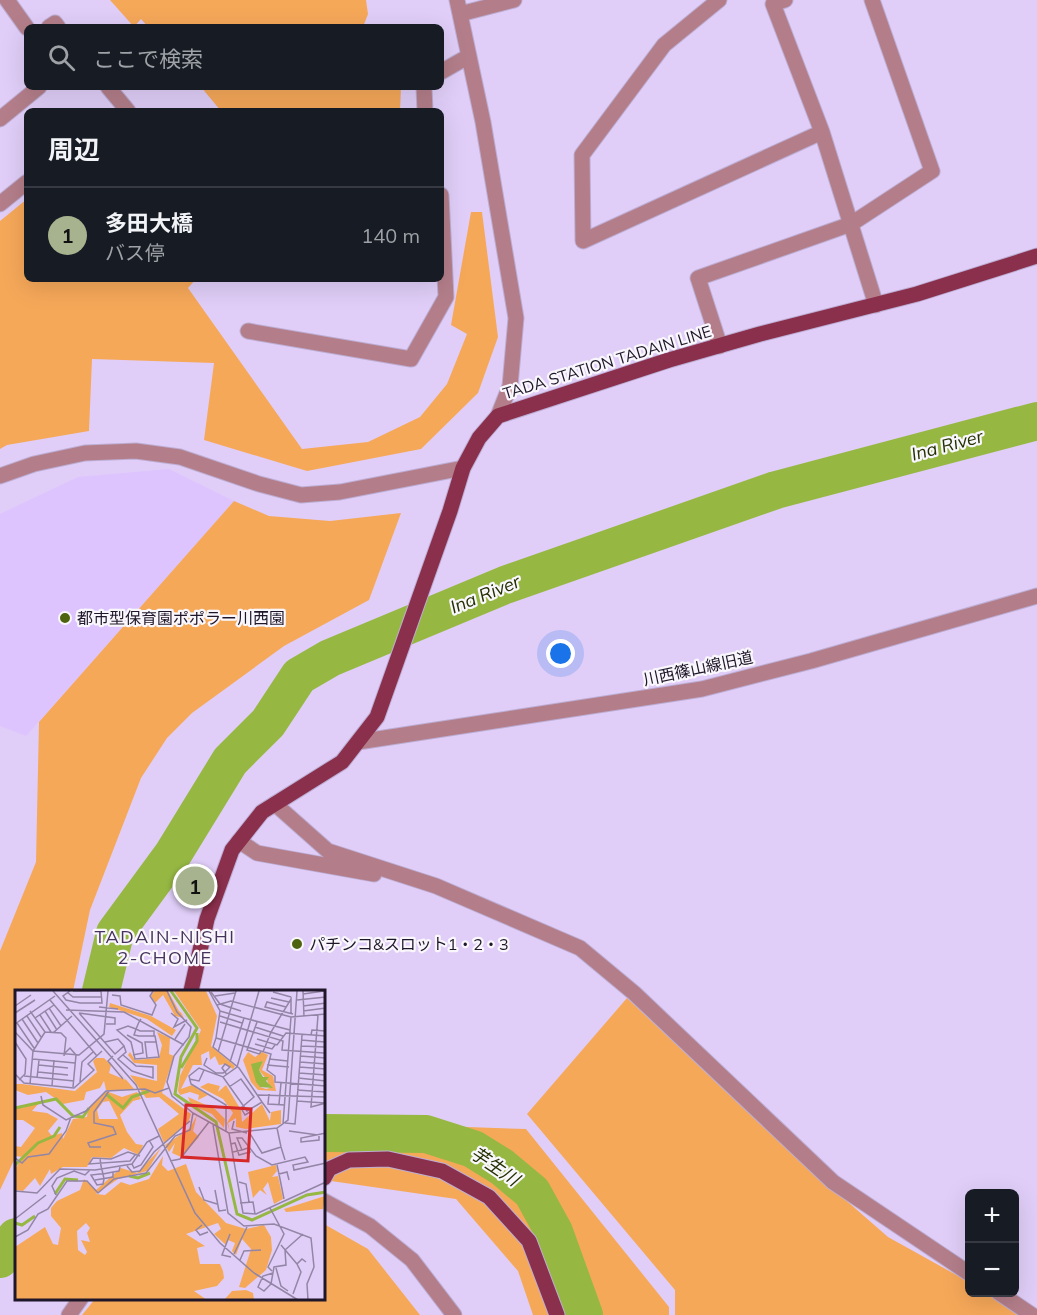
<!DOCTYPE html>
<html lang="ja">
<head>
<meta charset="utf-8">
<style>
	:root { --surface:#171b24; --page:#20242c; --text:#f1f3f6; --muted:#9ea1a6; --line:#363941; --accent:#a7b28e }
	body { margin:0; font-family:Mulish,"Noto Sans JP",sans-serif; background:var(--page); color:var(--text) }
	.controls { position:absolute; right:18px; bottom:18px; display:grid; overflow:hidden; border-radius:9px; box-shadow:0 6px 24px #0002 }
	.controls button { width:54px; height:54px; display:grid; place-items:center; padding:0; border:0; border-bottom:2px solid var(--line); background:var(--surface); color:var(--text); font:30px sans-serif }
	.you { position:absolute; left:561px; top:654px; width:21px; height:21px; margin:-15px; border:4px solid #fff; border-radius:50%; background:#1a73e8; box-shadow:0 0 0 9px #1a73e833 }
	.badge { display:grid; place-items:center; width:39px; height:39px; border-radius:50%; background:var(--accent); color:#111; font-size:20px; font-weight:700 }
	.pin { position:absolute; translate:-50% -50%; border:3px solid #fff; box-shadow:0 2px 6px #0006 }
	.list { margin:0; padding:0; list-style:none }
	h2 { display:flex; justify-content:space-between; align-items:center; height:78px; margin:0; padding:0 24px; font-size:26px }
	h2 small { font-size:20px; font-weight:400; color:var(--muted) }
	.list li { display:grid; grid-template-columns:39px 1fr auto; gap:18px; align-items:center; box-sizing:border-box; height:96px; padding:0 24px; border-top:2px solid var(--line) }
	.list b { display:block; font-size:22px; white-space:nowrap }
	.list p { margin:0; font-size:20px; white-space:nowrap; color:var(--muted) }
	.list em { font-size:20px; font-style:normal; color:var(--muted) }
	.icon { flex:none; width:33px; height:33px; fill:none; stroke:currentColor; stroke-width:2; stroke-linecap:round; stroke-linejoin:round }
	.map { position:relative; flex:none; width:1037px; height:1315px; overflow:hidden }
	.search { position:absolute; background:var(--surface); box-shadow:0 6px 24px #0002; left:24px; top:24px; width:420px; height:66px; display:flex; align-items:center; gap:15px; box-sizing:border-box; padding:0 21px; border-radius:9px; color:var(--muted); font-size:22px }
	.panel { position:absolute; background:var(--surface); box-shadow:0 6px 24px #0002; left:24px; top:108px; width:420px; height:174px; border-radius:9px }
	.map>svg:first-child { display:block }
	.built { fill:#ddc4fe }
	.green { fill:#f6a859 }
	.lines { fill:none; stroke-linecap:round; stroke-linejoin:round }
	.river { stroke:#96b843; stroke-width:38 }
	.minor-casing { stroke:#bdadd3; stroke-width:17 }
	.major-casing { stroke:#bdadd3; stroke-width:17 }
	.minor { stroke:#b37e8a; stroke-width:15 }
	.major { stroke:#8a2f4c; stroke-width:15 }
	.poi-dot { fill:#4d630f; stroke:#f9f7fc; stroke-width:2 }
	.labels { text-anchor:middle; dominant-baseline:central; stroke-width:4.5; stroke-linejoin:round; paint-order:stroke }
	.street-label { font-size:16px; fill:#1f1729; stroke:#f9f7fc }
	.poi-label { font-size:16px; fill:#1f1729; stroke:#f9f7fc; text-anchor:start }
	.water-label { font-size:18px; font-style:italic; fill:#233000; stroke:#f9f7fc }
	.neighbourhood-label { font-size:18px; letter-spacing:1.5px; fill:#46335d; stroke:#f9f7fc }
	.inset-river { fill:none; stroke:#96b843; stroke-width:3 }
	.inset-road { fill:none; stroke:#9385a5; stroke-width:1.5 }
	.view { fill:#d62828; fill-opacity:0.15; stroke:#d62828; stroke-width:3 }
	.inset-edge { fill:none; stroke:#1f1729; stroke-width:3 }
</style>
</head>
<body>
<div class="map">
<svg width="1037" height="1315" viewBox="0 0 1037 1315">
	<rect width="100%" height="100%" fill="#e0cef8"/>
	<!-- built -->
	<path class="built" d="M169,469L234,501L26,736L0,726V514L78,477Z"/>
	<!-- green -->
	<path class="green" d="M110,0H366L368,14L363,27H148L141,19L134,27Z
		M201,87H401L400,111H221Z
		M27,199V279H196L188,288L302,449L368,442L420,417L447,384L467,334L451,325L471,212H482L498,337L478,393L421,449L307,471L204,440L214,363L92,359L89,431L7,445L0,449V221Z
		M234,501L269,516L330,521L401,513L369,600L284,646L192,713L167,738L141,778L90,910L73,991H16V1156L0,1190V951L36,862L39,722Z
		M627,998L785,1147L888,1237L969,1282L970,1292L988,1293L1028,1315H675V1290L527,1114Z
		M324,1114L352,1123L526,1129L669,1307V1315H533L518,1271L456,1199L324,1180Z
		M324,1224L368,1249L420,1315H82L95,1299L324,1298Z"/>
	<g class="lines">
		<!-- river -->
		<path class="river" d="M101,991L115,933L173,854L230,761L268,723L299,676L330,658L505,585L776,490L1037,421
			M324,1133L426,1134L473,1149L502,1167L532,1192L554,1232L584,1315
			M0,1259L16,1237"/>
		<defs>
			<path id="minor" d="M7,0L27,28
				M457,0L483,122L516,318L510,386L498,416
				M719,0L664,45L582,155L583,241L822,132L876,305
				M785,0L773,4L822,132
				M460,14L514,0
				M49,27L55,23L58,27
				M441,72L469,56
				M108,87L128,111
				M424,87L425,111
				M0,119L39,87
				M0,204L27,182
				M248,331L411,359L446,297L441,195
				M720,346L698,278L851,224L932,171L872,0
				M0,476L34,464L85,453L136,451L180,457L259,484L301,495L340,492L463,468
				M358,742L702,689L811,661L1037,596
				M275,804L328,851L436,886L580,948L634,993L833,1182L970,1274
				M239,841L257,853L374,874
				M324,1201L370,1226L412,1260L454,1315
				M998,1292L1032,1315
				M69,1315L81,1298"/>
			<path id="major" d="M191,991L207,919L232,850L262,812L342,762L377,717L450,511L463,468L479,438L498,416L669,360L760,334L917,294L1037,256
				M324,1178L329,1169L349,1160L388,1159L442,1171L489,1197L529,1241L557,1315"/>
		</defs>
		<!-- minor casing -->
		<use href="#minor" class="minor-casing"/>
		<!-- major casing -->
		<use href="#major" class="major-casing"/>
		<!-- minor -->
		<use href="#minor" class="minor"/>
		<!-- major -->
		<use href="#major" class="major"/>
	</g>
	<!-- markers -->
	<g class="poi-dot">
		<circle cx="65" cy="618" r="6"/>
		<circle cx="297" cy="944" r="6"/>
	</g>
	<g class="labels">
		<!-- street labels -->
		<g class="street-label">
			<text transform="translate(607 362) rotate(-17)">TADA STATION TADAIN LINE</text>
			<text transform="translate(698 668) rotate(-12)">川西篠山線旧道</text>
		</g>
		<!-- poi labels -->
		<g class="poi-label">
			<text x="77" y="618">都市型保育園ポポラー川西園</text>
			<text x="309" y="944">パチンコ&amp;スロット1・2・3</text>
		</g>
		<!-- water labels -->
		<g class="water-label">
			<text transform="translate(947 445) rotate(-15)">Ina River</text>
			<text transform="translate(485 594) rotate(-22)">Ina River</text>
			<text transform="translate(495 1166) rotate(34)">芋生川</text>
		</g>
		<!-- neighbourhood labels -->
		<g class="neighbourhood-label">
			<text x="165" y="936">TADAIN-NISHI<tspan x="165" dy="21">2-CHOME</tspan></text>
		</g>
	</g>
	<!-- overview -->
	<g transform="translate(15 990)">
		<rect width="310" height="310" fill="#e0cef8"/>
		<path d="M139,1H153L164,21L176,31L166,23L169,28L160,26L148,5L140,13L136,6ZM159,1H191L202,26L196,56L220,76L218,79L210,74L204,75L200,66L195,70L194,61L186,65L187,75H178L166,99L177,95L193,105L183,110L184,105L175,102L165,105L163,101L165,86L186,40ZM95,13L136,26L161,40L157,46L132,29L94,17ZM142,42L155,48L154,64L159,66L147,103L176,124L173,133L149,153L143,139L164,124L144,107L131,108L115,85L142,91V75L119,73L113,65L115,62L120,70L144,68L147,55ZM233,62L240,67L247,62L253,65L247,80L258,86L261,101L243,100L236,92L228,70ZM248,71L244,80L252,90L255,98L251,99L245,97L238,76ZM81,68H89L96,75L94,83L111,90L95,71L120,100H91L89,91L85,98L71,102L69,110L48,114L31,102L13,105L0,100V94H7L60,101L82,82L78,71ZM193,93L205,96L203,102L211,95L226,120L227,132L247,114L255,131L256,122L266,120V134L231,139L221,137V128L213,133L215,142L212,133L218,123L208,109L185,97ZM91,101L107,107L122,102L126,109L118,111L105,125L112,142L121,154L128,155L124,165L109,158L96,168L77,167L72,177H48L36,184L35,179L25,196L20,188L8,201L0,200V179L8,167L0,166V156L6,157L20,138L8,130H0V116L7,118L26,111L17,121L32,123L43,129L33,141L37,146L47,143L48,149L58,129L72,127L73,118ZM94,111L103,129H84L82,120L88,112ZM173,107L200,119L210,129L209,138L197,124L176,115ZM182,125L178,141L184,147L166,167L157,163L160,153L154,162L150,155L175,138ZM146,158L132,181L103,189L81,204L90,205L106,192L115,195L134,189L148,166L147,175L153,181L171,174L181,202L211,233L231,239L249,235L256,247L257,260L251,280L230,298L224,297L236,259L227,249L221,265L217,261L220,253L213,250L211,255L199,244L206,239L203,233L171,244L190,256L182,258L185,274H205L208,281L209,288L202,296L179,301L192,310H0V257L30,237L38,254L43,255L46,238L36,226V218L42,211L65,200L69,189L81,200L106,178L122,183ZM71,233L75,238L72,243L75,252L66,250L72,262L70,265L63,260L62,241ZM261,175L262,181L257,187L263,186L268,209L259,214L253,192L248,199L252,205L245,200L238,208L233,182ZM310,206L308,219L271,222L269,219ZM231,300L238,303L239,310H209L217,301Z" fill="#f6a859" fill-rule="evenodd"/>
		<path d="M248,71L244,80L248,87H254L251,91L258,98L245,97L241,92L236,74Z" fill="#96b843"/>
		<path class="inset-river" d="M156,1L182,38L166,67L160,104L201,132L222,224L237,230L292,205L311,202M166,78L182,51V43M91,104L108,118L117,107L134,101M0,118L41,109L58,126L68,127L74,118M0,175L23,153L39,146L45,137M114,186L123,188L135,183M40,204L50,189L63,190M0,233L7,235L20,226"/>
		<path class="inset-road" d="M38,1L121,95L180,223L205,253L239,283L283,310M55,1L48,6L51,10L65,13H87L86,1M58,1H86M152,1L162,22L176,37L174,47L159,66L152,92L157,106L178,123M194,1L205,21L201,48M288,1L289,27M52,2L58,7H86M196,2L205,14L226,21M258,2L276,7M288,4L309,1M97,5L105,6L106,15L137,25L141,15L135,6L138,1M200,6L220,3M256,8L274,12M35,10L82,66M282,10L311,7M202,15L216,11L276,27L311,24M0,16L16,5M288,16L311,13M84,17L103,19M271,17L252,12L250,17L278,24M34,18L46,36M51,20L109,22L169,55M15,21L30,42L46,43L51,48L49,66M30,21L42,40M205,21L229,28L215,72M288,21L311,18M0,23L20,10M64,23L85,47L100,64L109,56L103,49L90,52M64,23L100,28V34H91M156,23L163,29L159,37L172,30M25,25L36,42M303,25L296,117L311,113M12,26L26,47M205,26L227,33M20,28L39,15M229,28L275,40M7,29L23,53M126,29L124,32L121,39L119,45L124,46H140L144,67L120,69L116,52L102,40L113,36L121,39L125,41H139V46M205,32L268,51L267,60L309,63M242,32L232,60L244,64L246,62M2,33L19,58M0,34L40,6M240,37L268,46M0,42L18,61L64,65L89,44L93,1M38,43L57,26M112,45L127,53L128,63L118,65M296,45L297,40L311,41M160,49L170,34M242,49L262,55L271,43L311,46M286,50L310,52M0,52L11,69L10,84L4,90M240,54L257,59L260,55M286,56L310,57M203,62L221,1M248,62L256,42L276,9V24M50,63L55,58L61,65L58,97M108,65L121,76L138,77V88L117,81L103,69L111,62L109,56M98,66L93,71L108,89M285,66L311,68M132,68L130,52H142M192,68L189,75L201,83H208L210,82L215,77L210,74L207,78L210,82L212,85M18,69L60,73M254,69L273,71M285,72L311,74M24,75L53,78M252,75L274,77M284,77L311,79M23,82L53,85M284,83L311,85M0,84L9,93L59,98L79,80L73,74L87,61M9,86L59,91M208,87L232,121L247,112L255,123M22,88L24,70M283,88L311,91M174,89L184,91L189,80M65,92L67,72L78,62M15,94L18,61L30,42M37,96L39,70M214,97L226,89L239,107L226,118L230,125L235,122M282,100L311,102M254,104L253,114L270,115M243,105L311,107M26,106L28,115L51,130L71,121L91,101L130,99L140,103L154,98M282,111L287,45M247,112L224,78L198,57L201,48L256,64L252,80L260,86V92L311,96M264,114L266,93M219,131L217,139L232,143M270,133L280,134L282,111L310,113M268,134L276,27M198,135L213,223L229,236L259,234L296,248L299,277L292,294L293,310M262,138L266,157M211,141V115L176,94L174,86L184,78L208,87L222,77L244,1M274,141L303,145M234,142L247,163L266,157L270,170M214,143L262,138L273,130L282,1M304,146V150L286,152V148L311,143M216,154L220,153L224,165L235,162L233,158L227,160M86,157H75L73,153L101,144L98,137L79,133V122L94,101M218,162L227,160L222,148H227L241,166L257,175L290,167L293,172L278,175L279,180L311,173M120,165L115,171L74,174L78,168L96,169L113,162L125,166M0,168L7,173L13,167L34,164L51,141L56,127M85,168L86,176L88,184L89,189L88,194L82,195L76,185L85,184H88L98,182L104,181L105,177M155,171L165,169L194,132M117,174L119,178L126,175L138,157L134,150M262,175L264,184L272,182L274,190M112,176L117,182L125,181L139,162L175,131M264,184L269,209M80,190L98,187V182M224,192L231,194L234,212M184,197L189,210L202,214M200,200L204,221L211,220M0,201L22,203L45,179L80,180L117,174L132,152L144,146M41,205L37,196L42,188L59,181L70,185L75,180M225,213L238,212L240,224M255,218L269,244L253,277L257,281M0,229L31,205M187,235L181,240L185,245L193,242M215,244L207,265L216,267M0,247L13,240L23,224L33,219L52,191H72L83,203L99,189L131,183L160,146L175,140L178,123L214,143L228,223L241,224L311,192M266,255L282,274M219,264L232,237M225,270L229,261L246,260M261,278L266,296L273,301M258,283L248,286L243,297L249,301L256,294L259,277L271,275L270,260L288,244M278,304L286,282L282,274L287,269L291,272"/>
		<path class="view" d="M171,115L236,119L233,171L167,167Z"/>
		<rect width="310" height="310" class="inset-edge"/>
	</g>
</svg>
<div class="controls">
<button>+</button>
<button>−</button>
</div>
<div class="you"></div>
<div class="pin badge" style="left:195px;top:886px">1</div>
<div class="search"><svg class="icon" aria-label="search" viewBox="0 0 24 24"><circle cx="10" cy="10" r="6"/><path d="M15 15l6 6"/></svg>ここで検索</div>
<section class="panel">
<h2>周辺<small></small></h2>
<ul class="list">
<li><span class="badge">1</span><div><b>多田大橋</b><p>バス停</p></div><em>140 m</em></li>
</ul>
</section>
</div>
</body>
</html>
